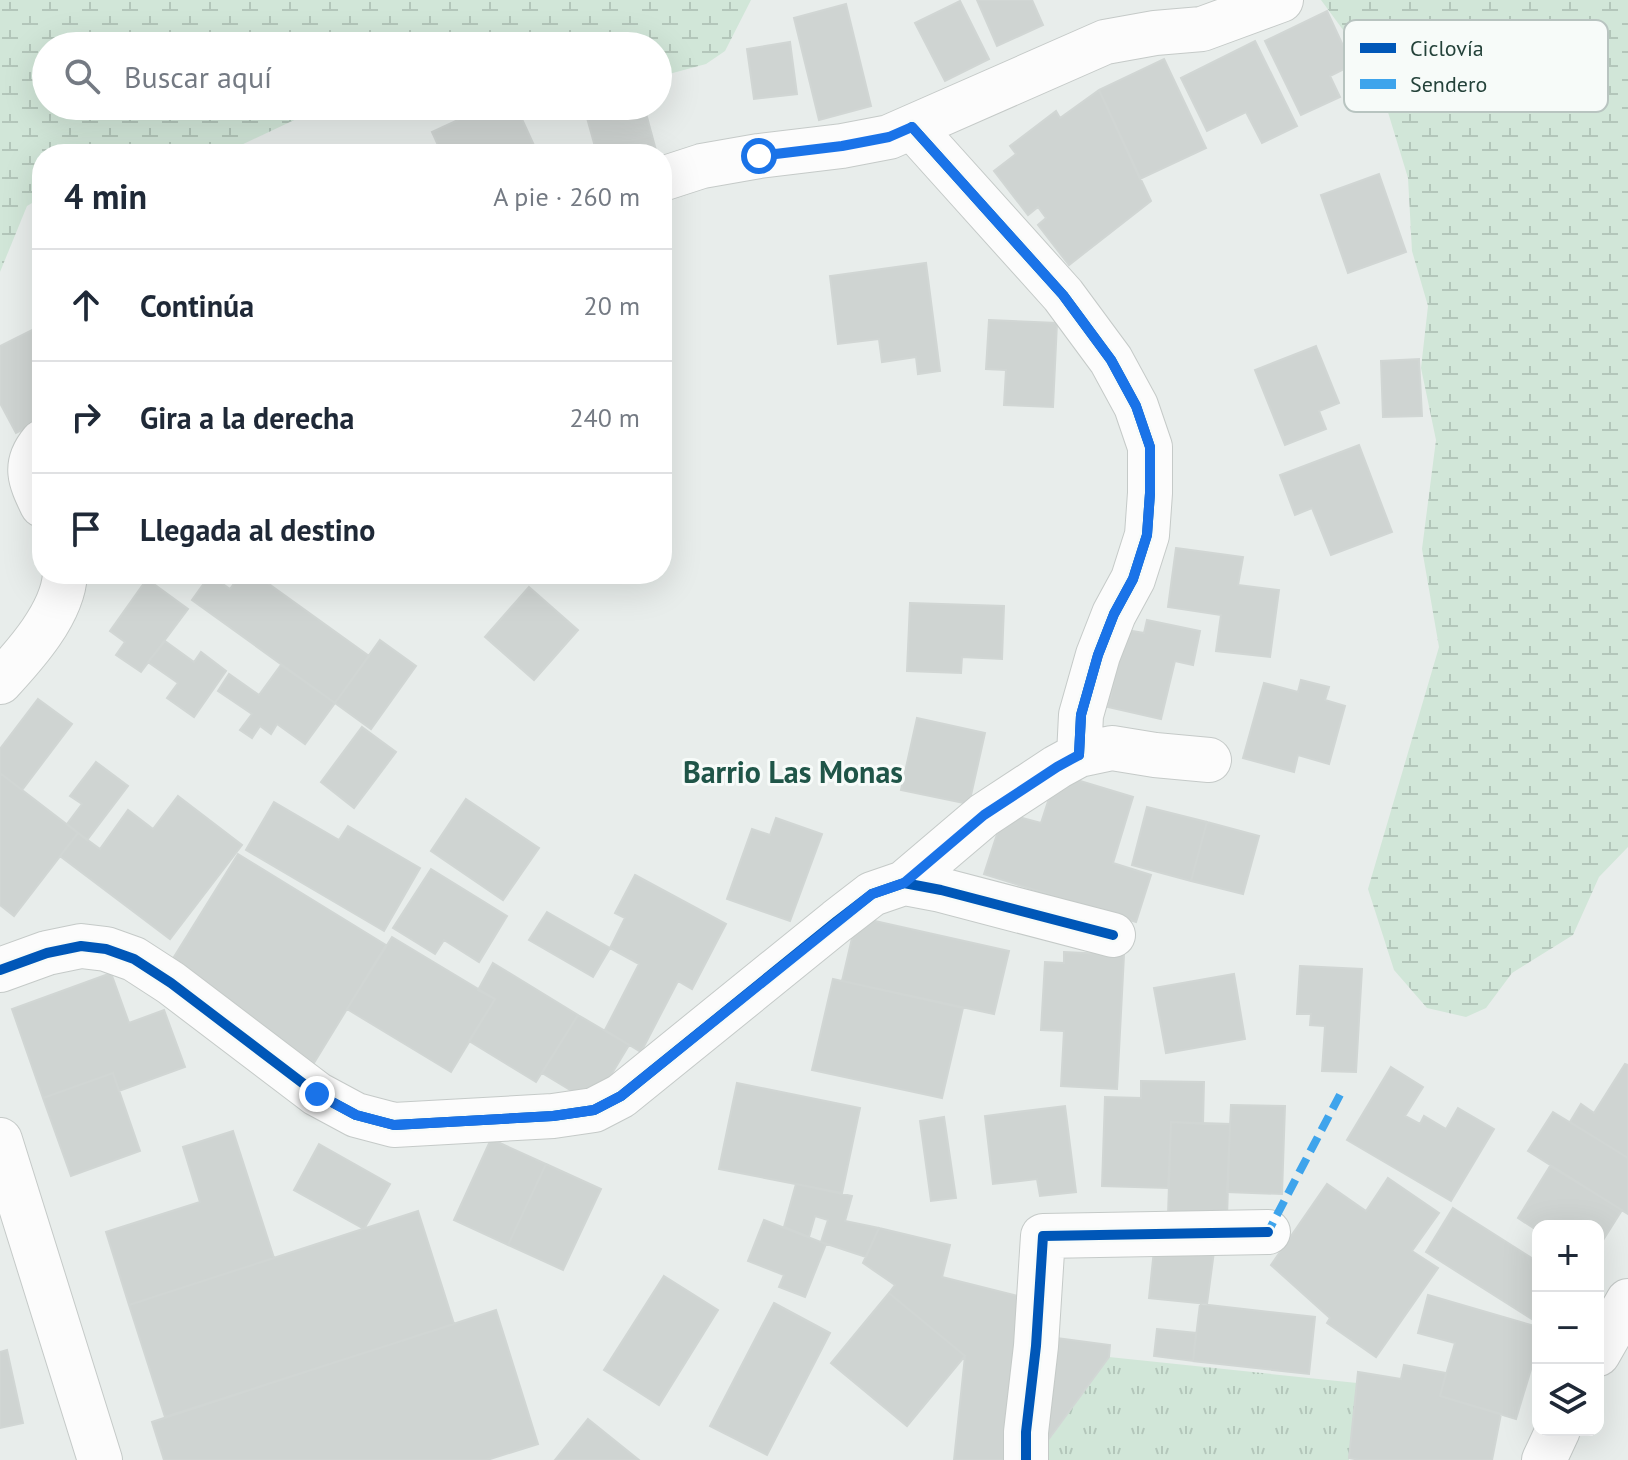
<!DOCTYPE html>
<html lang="es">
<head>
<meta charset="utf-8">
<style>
	:root { --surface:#fff; --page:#f2f2f3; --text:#1f2937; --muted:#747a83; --line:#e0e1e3 }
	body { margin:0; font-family:"PT Sans",sans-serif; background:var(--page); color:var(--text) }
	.controls { position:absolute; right:24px; bottom:24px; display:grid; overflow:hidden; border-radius:16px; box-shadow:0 8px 32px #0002 }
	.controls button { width:72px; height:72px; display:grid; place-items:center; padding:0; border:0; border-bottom:2px solid var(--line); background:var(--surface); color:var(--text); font:40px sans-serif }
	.stop { position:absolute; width:24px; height:24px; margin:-18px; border:6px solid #1a73e8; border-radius:50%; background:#fff }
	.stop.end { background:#1a73e8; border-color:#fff; box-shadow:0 2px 8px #0008 }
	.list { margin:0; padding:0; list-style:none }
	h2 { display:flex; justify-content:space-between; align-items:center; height:104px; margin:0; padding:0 32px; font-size:34px }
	h2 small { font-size:26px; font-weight:400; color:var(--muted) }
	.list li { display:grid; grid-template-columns:52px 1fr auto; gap:24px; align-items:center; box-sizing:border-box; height:112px; padding:0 32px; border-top:2px solid var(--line) }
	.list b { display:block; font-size:30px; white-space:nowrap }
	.list em { font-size:26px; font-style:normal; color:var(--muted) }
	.icon { flex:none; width:44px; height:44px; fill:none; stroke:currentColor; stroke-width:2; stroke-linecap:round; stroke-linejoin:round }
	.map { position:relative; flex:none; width:1628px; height:1460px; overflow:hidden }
	.search { position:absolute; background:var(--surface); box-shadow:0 8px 32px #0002; left:32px; top:32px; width:640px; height:88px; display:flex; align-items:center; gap:20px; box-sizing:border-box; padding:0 28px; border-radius:44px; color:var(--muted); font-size:30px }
	.panel { position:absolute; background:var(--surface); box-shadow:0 8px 32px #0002; left:32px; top:144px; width:640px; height:440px; border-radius:32px }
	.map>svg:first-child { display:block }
	.grass { fill:url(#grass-tufts) }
	.wetland { fill:url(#wetland-marsh) }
	.building { fill:#cfd4d2; stroke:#d1d6d4; stroke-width:2 }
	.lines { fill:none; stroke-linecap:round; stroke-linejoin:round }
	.minor-casing { stroke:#c5cac8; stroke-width:46 }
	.minor { stroke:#fcfcfc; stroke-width:44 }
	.quiet { stroke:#3ea4ec; stroke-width:8; stroke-dasharray:16 8; stroke-linecap:butt }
	.cycleway-casing { stroke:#f7fbf9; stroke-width:15 }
	.cycleway { stroke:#0057b8; stroke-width:10 }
	.route { stroke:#1a73e8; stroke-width:10 }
	.labels { text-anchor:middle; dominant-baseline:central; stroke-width:6; stroke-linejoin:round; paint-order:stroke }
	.neighbourhood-label { font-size:30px; font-weight:bold; fill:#1f5548; stroke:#f7fbf9 }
	.key { fill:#f7fbf9; stroke:#b8c4c0; stroke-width:2 }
	.key-label { font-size:22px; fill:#24423a }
</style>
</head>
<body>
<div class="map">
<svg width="1628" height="1460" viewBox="0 0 1628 1460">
	<defs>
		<pattern id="grass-tufts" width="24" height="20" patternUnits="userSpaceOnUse" patternTransform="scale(2)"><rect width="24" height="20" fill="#d1e6d8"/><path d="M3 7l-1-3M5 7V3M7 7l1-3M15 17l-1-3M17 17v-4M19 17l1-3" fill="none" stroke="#b3c6ba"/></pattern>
		<pattern id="wetland-marsh" width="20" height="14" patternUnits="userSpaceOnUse" patternTransform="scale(2)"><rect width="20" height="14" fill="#d1e6d8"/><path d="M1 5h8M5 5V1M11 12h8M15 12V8" fill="none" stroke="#b3c6ba"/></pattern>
	</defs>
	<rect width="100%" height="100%" fill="#e8edeb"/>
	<!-- grass -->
	<path class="grass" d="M1109,1357L1357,1383L1349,1460H1026L1044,1447Z"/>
	<!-- wetland -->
	<path class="wetland" d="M0,0H751L725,51L706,64L658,77V46H46V106H324L222,154H42V197L27,206L0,272Z
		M1321,0H1628V847L1599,877L1573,935L1512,973L1486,1008L1466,1017L1427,1008L1394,970L1368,889L1439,647L1422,549L1436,440L1421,368L1428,306L1412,251L1408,178L1377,76Z"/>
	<!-- building -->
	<path class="building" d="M977,0H1032L1043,25L997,46Z
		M960,1L989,59L945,81L915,23Z
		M846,4L871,106L819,120L794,18Z
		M1327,11L1352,65L1330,76L1340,97L1301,115L1265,41Z
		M1255,41L1297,126L1262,143L1246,112L1207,131L1181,78Z
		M790,42L797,94L754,99L747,49Z
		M1164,59L1206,148L1140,179L1099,90Z
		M1099,90L1151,201L1069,265L1038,225L1046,218L1038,207L1028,215L994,171L1016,154L1010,146L1056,111L1060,118Z
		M488,106H516L538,154H442L432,132Z
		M589,106H644L657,154H597L584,107Z
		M1379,174L1406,252L1348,273L1321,195Z
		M926,263L940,371L918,374L916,357L882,362L879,339L838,344L830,276Z
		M989,320L1057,323L1053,407L1004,405L1006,370L986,369Z
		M36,328L42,340V420L16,433L0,403V346Z
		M1316,346L1339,403L1319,411L1326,429L1285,445L1255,370Z
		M1419,359L1422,416L1383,417L1381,361Z
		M1359,445L1392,532L1331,555L1312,508L1295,515L1280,475Z
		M1176,548L1243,557L1238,585L1279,590L1270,657L1216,651L1221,615L1168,607Z
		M241,574H255L369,656L335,703L192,600L210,575L230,589Z
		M147,579L188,609L141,672L116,655L125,642L110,631Z
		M529,587L578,630L534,680L485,637Z
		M910,603L1004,606L1002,659L962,657L961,673L907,671Z
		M1147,620L1200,631L1193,665L1175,661L1161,719L1108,707L1126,630L1144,633Z
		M380,640L416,666L371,729L335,703Z
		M165,641L194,662L201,652L226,671L194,717L167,698L178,683L148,662Z
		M281,665L335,703L305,744L277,724L271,734L260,726L252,738L240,730L252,714L218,691L229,674L259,695Z
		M1301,680L1329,687L1325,700L1345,706L1329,764L1298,755L1294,772L1243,758L1264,683L1298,692Z
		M38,699L72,724L22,790L0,773V749Z
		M917,718L985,733L969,804L901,790Z
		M362,727L396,752L354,808L321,782Z
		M96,762L128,786L87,840L67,824L82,804L70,796Z
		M0,773L78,833L14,916L0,905Z
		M1057,774L1133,797L1113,863L1151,875L1136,922L984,874L1004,813L1041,823Z
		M178,796L242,845L170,939L60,856L78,833L100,849L128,810L153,829Z
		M466,799L539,848L503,900L431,851Z
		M274,802L339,840L348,826L420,868L384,931L246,850Z
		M1147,807L1207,822L1191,881L1132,865Z
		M776,818L822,834L790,921L727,899L752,829L770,835Z
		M1207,822L1259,836L1243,894L1191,881Z
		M238,854L386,945L314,1063L164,973Z
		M431,869L507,916L479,962L444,940L435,954L393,928Z
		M635,875L726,924L692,989L678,981L641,1052L605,1030L639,964L610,948L625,918L615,913Z
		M547,912L610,948L593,977L529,940Z
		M857,917L1009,951L994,1014L842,981Z
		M392,937L495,999L451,1072L347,1009Z
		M1064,952L1124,955L1117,1089L1061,1086L1064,1031L1041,1030L1045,962L1064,963Z
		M493,963L578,1015L536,1082L469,1041L495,999L478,990Z
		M1300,966L1362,969L1356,1072L1322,1071L1325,1026L1310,1025L1311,1014H1297Z
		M111,973L129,1023L164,1010L185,1067L119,1091L113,1073L43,1098L12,1009Z
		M1234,974L1245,1039L1166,1053L1154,988Z
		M833,979L963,1008L942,1098L812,1070Z
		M578,1015L629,1045L602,1090L580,1096L542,1073Z
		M1625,1064L1628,1065V1158L1570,1122L1581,1104L1594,1113Z
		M1391,1067L1423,1087L1405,1116L1420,1124L1424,1116L1446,1129L1458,1108L1494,1129L1451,1201L1347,1140Z
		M113,1073L140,1151L71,1176L43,1098Z
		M1141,1081L1204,1082L1203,1124L1171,1122L1168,1188L1102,1186L1105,1097L1141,1098Z
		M737,1083L860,1108L842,1193L719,1169Z
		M1231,1105L1285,1106L1282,1194L1227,1192Z
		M1065,1106L1076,1192L1040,1196L1037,1179L993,1184L985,1116Z
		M1553,1112L1628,1158V1214L1528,1151Z
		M944,1117L956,1198L931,1201L920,1121Z
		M1171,1122L1230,1124L1227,1218L1168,1216Z
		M233,1131L274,1258L129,1305L106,1232L200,1202L183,1147Z
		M491,1139L546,1164L508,1245L454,1220Z
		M319,1144L390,1184L364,1229L294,1190Z
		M546,1164L601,1189L563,1270L508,1245Z
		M1550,1166L1622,1210L1598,1248V1226H1538V1231L1518,1218Z
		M1388,1178L1439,1213L1412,1251L1438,1268L1376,1357L1327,1323L1330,1318L1271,1265L1327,1184L1366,1211Z
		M796,1184L852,1196L845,1221L879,1228L866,1257L821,1242L828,1220L815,1216L809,1237L784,1227Z
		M1453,1208L1538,1262V1323L1426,1252Z
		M418,1211L454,1324L165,1417L129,1305Z
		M764,1220L826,1244L805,1297L779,1287L784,1275L748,1261Z
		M879,1228L950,1245L942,1277L1022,1297L1015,1460H954L965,1356L889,1293L895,1285L863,1263Z
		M1155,1240L1215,1244L1207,1304L1149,1298Z
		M664,1276L718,1310L659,1405L604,1370Z
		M889,1293L965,1356L907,1426L831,1363Z
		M1428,1295L1538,1327V1346L1516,1419L1440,1396L1455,1343L1418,1333Z
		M774,1303L830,1333L767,1455L710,1426Z
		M1200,1304L1315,1317L1309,1374L1193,1361Z
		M496,1310L538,1444L487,1460H164L152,1422Z
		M1157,1329L1196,1333L1193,1361L1154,1356Z
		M1049,1337L1110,1345L1109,1357L1043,1447Z
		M7,1350L23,1423L0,1428V1352Z
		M1404,1365L1446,1373L1440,1396L1501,1414L1492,1460H1360L1349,1458L1358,1372L1401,1379Z
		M588,1419L639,1460H555Z"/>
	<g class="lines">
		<defs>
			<path id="minor" d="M912,127L1063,295L1111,360L1136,406L1150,447V493L1147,535L1133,579L1114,614L1098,655L1081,715L1079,755
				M662,179L702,166L759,156L842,146L889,137L1105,42L1155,33L1202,29L1281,0
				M42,442C23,465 30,480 42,505
				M0,682C25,655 63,613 65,574
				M904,883L984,815L1057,767L1079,755L1112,748L1155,755L1209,760
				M0,970L47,953L81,946L106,949L134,959L171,983L317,1094L356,1115L394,1125L553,1116L594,1110L621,1096L837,921L872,894L904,883L941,890L1113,935
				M0,1140L100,1460
				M1598,1354L1628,1301
				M1026,1460V1432L1036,1346L1043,1236L1268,1232
				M1544,1460L1558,1430"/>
		</defs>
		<!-- minor casing -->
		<use href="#minor" class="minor-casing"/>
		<!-- minor -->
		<use href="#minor" class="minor"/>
		<!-- quiet -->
		<path class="quiet" d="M1263,1232H1268L1343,1089"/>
		<defs>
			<path id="cycleway" d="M912,127L1063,295L1111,360L1136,406L1150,447V493L1147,535L1133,579L1114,614L1098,655L1081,715L1079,755
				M0,970L47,953L81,946L106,949L134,959L171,983L317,1094L356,1115L394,1125L553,1116L594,1110L621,1096L837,921L872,894L904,883L941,890L1113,935
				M1026,1460V1432L1036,1346L1043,1236L1268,1232"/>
		</defs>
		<!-- cycleway casing -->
		<use href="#cycleway" class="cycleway-casing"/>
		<!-- cycleway -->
		<use href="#cycleway" class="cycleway"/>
	</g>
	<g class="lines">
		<!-- route -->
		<path class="route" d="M317,1094L356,1115L394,1125L553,1116L594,1110L621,1096L872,894L904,883L984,815L1057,767L1079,755L1081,715L1098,655L1114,614L1133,579L1147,535L1150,493V447L1136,406L1111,360L1063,295L912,127L889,137L842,146L759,156"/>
	</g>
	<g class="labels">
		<!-- neighbourhood labels -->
		<g class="neighbourhood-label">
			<text x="793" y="771">Barrio Las Monas</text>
		</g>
	</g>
	<!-- legend -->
	<rect x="1344" y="20" width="264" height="92" rx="12" class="key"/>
	<rect x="1360" y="43" width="36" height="10" fill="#0057b8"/>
	<rect x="1360" y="79" width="36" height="10" fill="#3ea4ec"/>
	<g class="key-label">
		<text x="1410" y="56">Ciclovía</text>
		<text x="1410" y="92">Sendero</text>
	</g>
</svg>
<div class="controls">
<button>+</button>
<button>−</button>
<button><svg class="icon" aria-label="layers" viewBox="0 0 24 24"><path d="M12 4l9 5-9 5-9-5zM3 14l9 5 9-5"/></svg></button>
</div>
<div class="stop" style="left:759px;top:156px"></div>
<div class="stop end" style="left:317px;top:1094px"></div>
<div class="search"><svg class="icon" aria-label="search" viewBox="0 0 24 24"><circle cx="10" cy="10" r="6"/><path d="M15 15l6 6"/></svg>Buscar aquí</div>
<section class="panel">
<h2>4 min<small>A pie · 260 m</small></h2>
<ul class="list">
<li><svg class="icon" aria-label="ahead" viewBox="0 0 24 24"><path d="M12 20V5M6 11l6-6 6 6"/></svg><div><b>Continúa</b></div><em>20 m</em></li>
<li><svg class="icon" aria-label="right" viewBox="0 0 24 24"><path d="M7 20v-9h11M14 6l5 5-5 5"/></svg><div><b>Gira a la derecha</b></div><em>240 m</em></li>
<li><svg class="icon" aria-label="arrive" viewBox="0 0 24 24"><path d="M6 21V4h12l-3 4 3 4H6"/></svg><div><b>Llegada al destino</b></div></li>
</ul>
</section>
</div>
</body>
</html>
